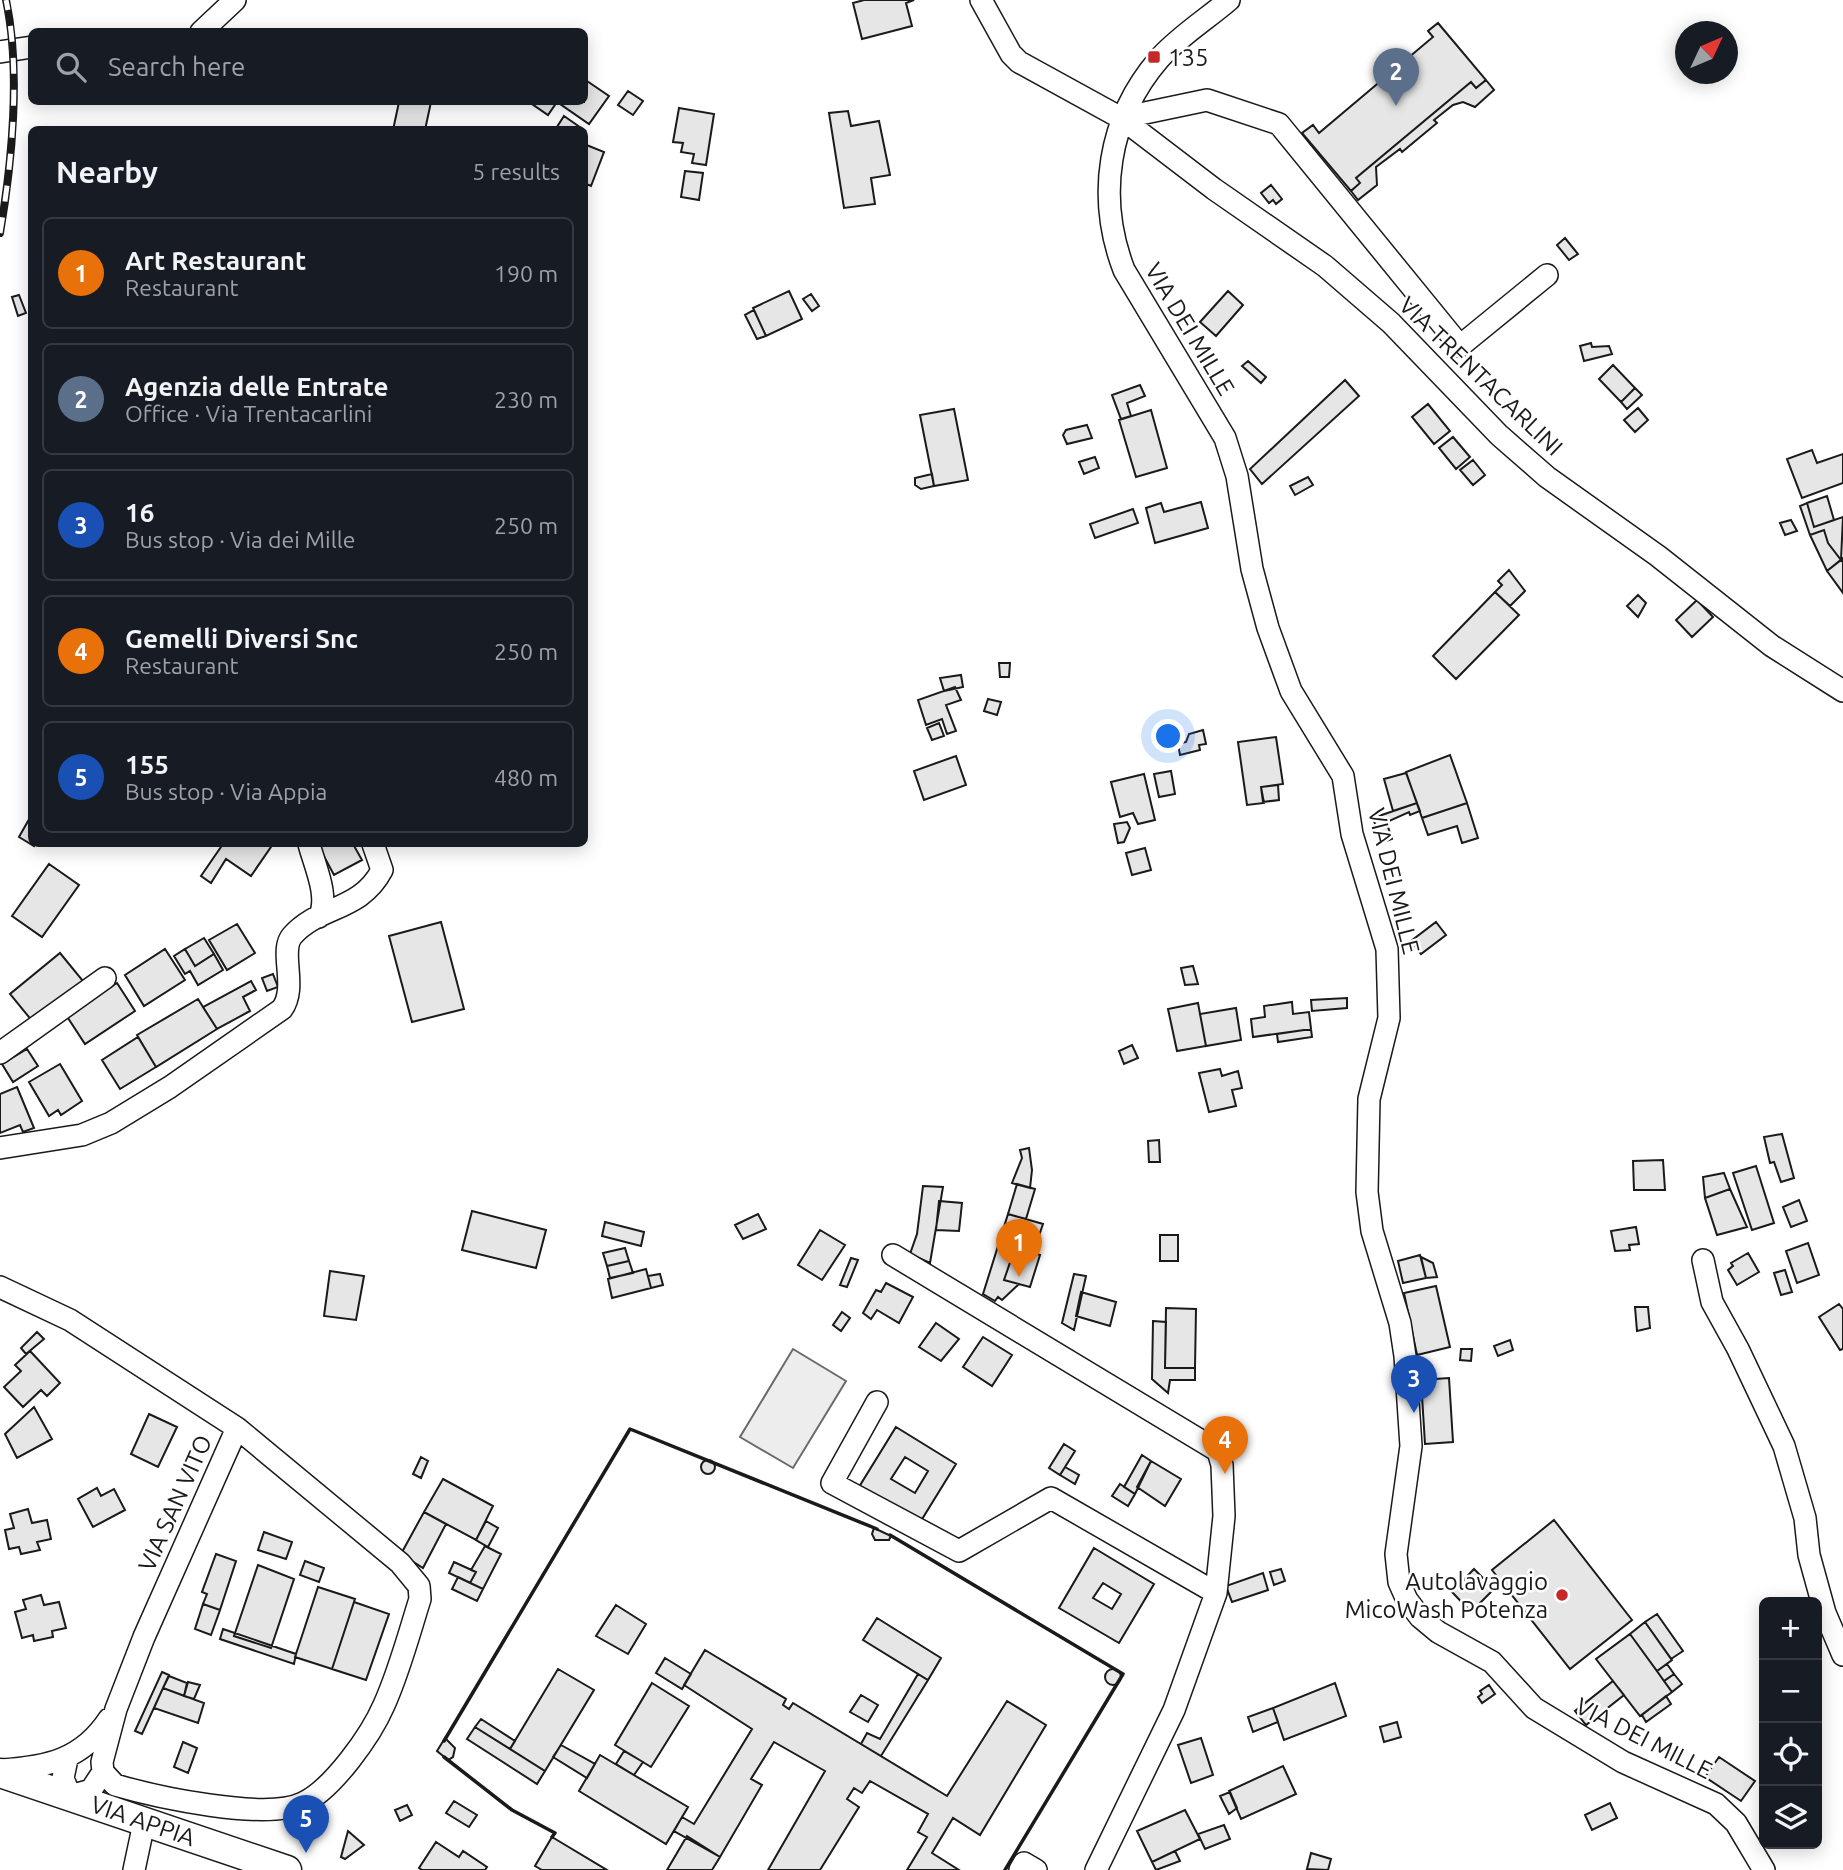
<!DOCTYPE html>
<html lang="en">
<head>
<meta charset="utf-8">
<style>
	:root { --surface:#171b24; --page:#20242c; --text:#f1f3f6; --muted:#9ea1a6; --line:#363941; --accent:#1a73e8 }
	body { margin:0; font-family:Ubuntu,sans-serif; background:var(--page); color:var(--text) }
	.controls { position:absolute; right:21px; bottom:21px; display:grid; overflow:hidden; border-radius:10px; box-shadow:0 4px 18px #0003 }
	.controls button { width:63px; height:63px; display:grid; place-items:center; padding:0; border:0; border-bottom:2px solid var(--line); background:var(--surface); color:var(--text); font:35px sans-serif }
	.compass { position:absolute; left:1675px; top:21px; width:63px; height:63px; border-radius:50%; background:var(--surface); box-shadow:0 4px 18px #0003; rotate:46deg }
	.you { position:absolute; left:1169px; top:737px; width:24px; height:24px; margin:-18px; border:5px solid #fff; border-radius:50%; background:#1a73e8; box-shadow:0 0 0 10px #1a73e833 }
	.badge { display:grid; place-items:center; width:46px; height:46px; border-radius:50%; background:var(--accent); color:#fff; font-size:23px; font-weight:700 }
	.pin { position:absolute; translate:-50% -58px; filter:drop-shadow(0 2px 4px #0008) }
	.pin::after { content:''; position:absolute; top:37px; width:24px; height:21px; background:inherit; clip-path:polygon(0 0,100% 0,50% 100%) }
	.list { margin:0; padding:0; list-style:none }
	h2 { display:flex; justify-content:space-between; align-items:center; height:91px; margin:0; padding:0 28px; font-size:30px }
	h2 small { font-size:23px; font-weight:400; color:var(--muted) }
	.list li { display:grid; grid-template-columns:46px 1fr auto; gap:21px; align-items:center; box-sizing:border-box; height:112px; margin:0 14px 14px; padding:0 14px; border:2px solid var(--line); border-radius:10px }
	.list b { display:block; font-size:26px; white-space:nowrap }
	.list p { margin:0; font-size:23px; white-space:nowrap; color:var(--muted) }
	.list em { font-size:23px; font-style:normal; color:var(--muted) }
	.icon { flex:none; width:38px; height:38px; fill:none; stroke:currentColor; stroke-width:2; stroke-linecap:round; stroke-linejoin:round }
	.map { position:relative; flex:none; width:1843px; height:1870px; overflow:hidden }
	.search { position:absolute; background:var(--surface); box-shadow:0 4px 18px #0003; left:28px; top:28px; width:560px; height:77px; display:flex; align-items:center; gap:18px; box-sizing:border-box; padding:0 24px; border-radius:10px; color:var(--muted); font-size:26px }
	.panel { position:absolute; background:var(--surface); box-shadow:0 4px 18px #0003; left:28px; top:126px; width:560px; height:721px; border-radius:10px }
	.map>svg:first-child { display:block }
	.green { fill:#ededed; stroke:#6a6a6a; stroke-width:2 }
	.building { fill:#e6e6e6; stroke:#1a1a1a; stroke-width:2; fill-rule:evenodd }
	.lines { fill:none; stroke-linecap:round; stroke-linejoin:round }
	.minor-casing { stroke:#1a1a1a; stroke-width:24 }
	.major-casing { stroke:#1a1a1a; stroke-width:31 }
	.minor { stroke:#fff; stroke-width:21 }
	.major { stroke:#fff; stroke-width:28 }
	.rail-casing { stroke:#1a1a1a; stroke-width:8 }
	.rail { stroke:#fff; stroke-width:5; stroke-dasharray:16; stroke-linecap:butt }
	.wall { stroke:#1a1a1a; stroke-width:3.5 }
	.poi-dot { fill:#c62828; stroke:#fff; stroke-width:2.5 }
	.labels { text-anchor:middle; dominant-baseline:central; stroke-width:5; stroke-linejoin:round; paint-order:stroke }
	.poi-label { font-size:24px; fill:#1a1a1a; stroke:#fff; text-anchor:start }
	.street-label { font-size:24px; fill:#1a1a1a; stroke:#fff }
</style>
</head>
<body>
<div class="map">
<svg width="1843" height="1870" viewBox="0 0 1843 1870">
	<rect width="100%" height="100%" fill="#fff"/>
	<!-- green -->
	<path class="green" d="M793,1349L846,1381L793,1468L740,1437Z"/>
	<!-- building -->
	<path class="building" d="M864,0H914L906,3L912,26L862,39L853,3Z
		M1438,23L1486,80L1476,88L1471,82L1356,178L1360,183L1351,191L1302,133L1313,125L1319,133L1433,37L1428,31Z
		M584,79L609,96L589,124L557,102L548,115L532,104L534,102H584Z
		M1486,80L1494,90L1475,107L1463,102L1453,105L1434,120L1437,123L1402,152L1400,149L1376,167L1377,185L1358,200L1351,191L1360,183L1356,178L1471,82L1476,88Z
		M628,91L643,101L633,115L618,105Z
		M399,102H431L425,130H393Z
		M679,108L714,114L706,165L692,163L694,154L681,152L683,143L673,142Z
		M848,111L851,126L879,121L890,175L871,178L875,204L844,208L829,113Z
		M564,116L584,130H555Z
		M584,144L604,152L591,186L584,183Z
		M685,171L703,173L699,200L681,197Z
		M1271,185L1282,199L1276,204L1273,200L1269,203L1261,193Z
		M1565,238L1578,254L1569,260L1557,245Z
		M789,291L802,319L766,336L753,308Z
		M1228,291L1243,305L1216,336L1200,322Z
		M811,294L819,306L812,311L803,299Z
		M19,295L26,313L18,316L12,297Z
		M754,310L766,336L757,339L745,315Z
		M1591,343L1592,347L1609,346L1612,354L1584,361L1580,346Z
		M1248,361L1266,377L1261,383L1242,366Z
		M1613,365L1635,388L1621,402L1599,379Z
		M1345,380L1359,396L1262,484L1250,469Z
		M1140,385L1145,396L1127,403L1131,416L1121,419L1112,395Z
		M1635,388L1642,395L1627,409L1621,402Z
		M1428,404L1450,431L1434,444L1412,417Z
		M1638,408L1648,420L1635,432L1624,420Z
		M954,409L968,480L934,486L920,415Z
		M1151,410L1167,468L1136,477L1119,420Z
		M1087,425L1092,438L1067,444L1063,435L1066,430Z
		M1453,437L1470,457L1456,469L1439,448Z
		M1812,450L1817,463L1843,454V483L1802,498L1787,459Z
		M1095,457L1099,468L1084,474L1079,462Z
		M1473,460L1485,475L1473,485L1460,470Z
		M932,474L934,486L921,489L915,485V478Z
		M1308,477L1313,485L1295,495L1290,486Z
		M1827,496L1834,520L1814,527L1807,503Z
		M1201,502L1208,528L1155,543L1146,508L1161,503L1164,512Z
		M1807,503L1814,527L1843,517L1841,560L1828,543L1824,530L1810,535L1800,506Z
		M1133,509L1138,523L1095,538L1090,524Z
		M1791,520L1797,531L1785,535L1780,523Z
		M1824,530L1828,543L1841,560L1827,571L1810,535Z
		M1843,558V593L1827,571Z
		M1509,570L1525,591L1510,606L1495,592L1502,585L1498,581Z
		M1495,592L1519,615L1456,679L1433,656Z
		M1638,595L1646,603L1638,617L1627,606Z
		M1697,600L1713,617L1692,637L1676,620Z
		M999,663H1010L1009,677H1000Z
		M961,675L963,687L944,691L940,678Z
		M955,687L961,700L946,705L956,731L947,734L942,719L926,725L918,700Z
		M988,699L1001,702L997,715L984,711Z
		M939,723L944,736L932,740L927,728Z
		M1203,730L1206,744L1199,745L1200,750L1180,755L1178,744L1186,742L1189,734Z
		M1276,737L1283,784L1261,787L1264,803L1247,805L1238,742Z
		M1450,755L1467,803L1422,818L1406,772Z
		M956,756L966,785L924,800L914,771Z
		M1171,771L1175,794L1159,797L1154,774Z
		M1406,773L1417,803L1393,811L1384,779Z
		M1144,774L1155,820L1138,824L1133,813L1120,817L1111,782Z
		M1278,785L1279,800L1263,802L1261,787Z
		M1417,803L1420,811L1410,815L1409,812L1376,827L1373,818Z
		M1467,803L1478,838L1462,843L1457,826L1428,835L1422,818Z
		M32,814V844H35L34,846L19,837Z
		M1127,822L1130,828L1124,842L1118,843L1114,824Z
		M1387,824L1392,839L1381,843L1376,827Z
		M223,844H273L251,876L226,859L211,883L201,876Z
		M322,844H353L362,860L334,875L319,847Z
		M1145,848L1151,870L1132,875L1126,853Z
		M49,864L79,885L42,937L12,916Z
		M441,922L464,1009L412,1022L389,936Z
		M1436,922L1446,935L1421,954L1411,941Z
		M237,924L255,953L227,970L209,940Z
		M204,938L214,954L195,966L185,949Z
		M165,949L185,980L144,1006L125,975Z
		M185,949L195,966L214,954L223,970L198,985L190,971L185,974L174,956Z
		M60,953L83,981L33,1022L10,994Z
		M1193,966L1198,984L1185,985L1181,968Z
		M273,974L278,987L267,991L262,978Z
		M251,981L256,990L243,997L250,1011L217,1029L203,1007Z
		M117,983L135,1011L85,1044L66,1015Z
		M1347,998V1008L1312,1011L1311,1000Z
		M198,999L217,1029L156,1067L137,1035Z
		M1292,1002L1293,1014L1309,1012L1311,1029L1253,1037L1251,1019L1265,1017L1264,1006Z
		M1198,1003L1206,1046L1177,1051L1168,1009Z
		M1236,1008L1241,1040L1206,1046L1200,1014Z
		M1311,1029L1312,1037L1278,1042L1277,1034Z
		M138,1037L156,1067L120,1089L102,1060Z
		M1132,1045L1138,1058L1124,1064L1119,1051Z
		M27,1049L38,1066L13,1082L2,1064Z
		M60,1064L82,1101L61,1115L58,1110L49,1116L29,1082Z
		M1220,1069L1222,1076L1238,1071L1242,1088L1232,1090L1236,1106L1209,1112L1199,1073Z
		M17,1087L34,1128L23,1132L20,1125L0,1133V1094Z
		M1782,1134L1794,1178L1781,1182L1774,1162L1770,1163L1764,1137Z
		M1159,1140L1160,1162H1149L1148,1141Z
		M1029,1148L1032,1170L1030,1188L1012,1183L1022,1158L1020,1150Z
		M1663,1160L1665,1190H1634L1633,1161Z
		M1756,1166L1774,1223L1752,1230L1733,1173Z
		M1724,1173L1730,1189L1705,1198L1703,1177Z
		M1017,1184L1035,1189L1026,1219L1008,1214Z
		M923,1186L943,1187L930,1263L910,1254L917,1234Z
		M1730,1189L1747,1227L1717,1235L1705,1198Z
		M1799,1200L1807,1221L1791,1227L1783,1207Z
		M939,1201L962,1203L959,1231L936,1230Z
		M472,1211L546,1230L536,1268L462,1250Z
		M758,1214L766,1229L743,1239L735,1225Z
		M1008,1214L1043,1224L1033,1253L1015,1248L1004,1280L1019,1284L1002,1300L998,1297L995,1301L983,1294Z
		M605,1222L644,1232L641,1246L602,1236Z
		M1636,1227L1639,1244L1629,1245L1630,1250L1615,1251L1611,1231Z
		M820,1230L845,1245L822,1280L798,1265Z
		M1160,1235H1178V1261H1160Z
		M1808,1243L1819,1275L1797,1283L1786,1251Z
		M625,1248L629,1261L607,1266L603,1253Z
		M1015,1248L1040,1255L1030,1287L1004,1280Z
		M1748,1253L1759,1272L1737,1285L1728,1270L1733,1266L1731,1263Z
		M1420,1255L1426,1278L1403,1283L1398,1261Z
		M1421,1257L1433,1263L1437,1277L1426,1278Z
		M851,1258L858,1260L847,1287L840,1285Z
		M629,1261L633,1273L610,1278L607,1266Z
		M646,1269L651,1288L612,1298L608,1279Z
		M1785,1270L1792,1292L1781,1295L1774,1273Z
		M330,1271L364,1276L356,1320L324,1316Z
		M660,1274L663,1285L651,1288L648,1276Z
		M1074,1274L1086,1276L1074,1330L1062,1323Z
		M886,1283L913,1297L899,1323L877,1310L871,1319L863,1313L876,1290L881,1292Z
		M1436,1286L1450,1347L1417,1355L1404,1293Z
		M1081,1292L1116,1302L1110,1326L1076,1316Z
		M1839,1304L1843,1309V1349L1840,1350L1819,1317Z
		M1635,1307H1648L1650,1328L1637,1331Z
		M1166,1308L1196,1309L1195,1368H1165Z
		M842,1312L850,1318L841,1331L833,1325Z
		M1153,1321L1166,1322L1165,1368H1195V1380H1170L1168,1393L1152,1379Z
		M936,1323L959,1339L941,1361L919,1347Z
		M37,1332L44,1339L26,1354L21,1348Z
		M983,1337L1012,1355L992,1386L963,1367Z
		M1510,1340L1513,1350L1498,1356L1494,1346Z
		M1461,1349H1472L1471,1361L1460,1360Z
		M30,1351L60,1383L47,1396L41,1390L23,1407L4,1387L21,1371L15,1365Z
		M1449,1378L1453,1442L1425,1444L1421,1380Z
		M34,1407L52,1439L17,1458L5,1434Z
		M149,1414L177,1427L158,1467L131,1454Z
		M896,1427L956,1464L919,1524L859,1487ZM905,1457L928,1471L915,1493L891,1479Z
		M1064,1444L1075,1451L1060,1475L1049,1468Z
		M1142,1455L1151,1461L1135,1494L1124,1487Z
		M421,1457L428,1461L421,1478L413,1474Z
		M701 1467a7 7 0 1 1 14 0a7 7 0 1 1-14 0Z
		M1151,1461L1181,1479L1165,1506L1137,1487Z
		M1065,1467L1079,1475L1075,1484L1060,1475Z
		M443,1479L493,1506L476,1540L424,1512Z
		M1120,1484L1135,1494L1128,1506L1112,1496Z
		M97,1488L101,1496L114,1489L125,1510L93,1527L78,1499Z
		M28,1509L32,1523L47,1520L51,1539L37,1542L40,1550L21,1554L19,1547L9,1549L5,1530L14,1528L10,1514Z
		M424,1512L446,1524L423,1568L401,1554Z
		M1554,1520L1632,1620L1570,1669L1492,1570Z
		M486,1521L498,1528L488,1547L476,1540Z
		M874,1528L891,1536L889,1540H875L872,1534Z
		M264,1532L292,1542L286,1559L258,1550Z
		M485,1546L501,1554L483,1589L470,1583L476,1572L471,1570Z
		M1094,1548L1154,1584L1119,1643L1059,1608ZM1103,1583L1121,1594L1112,1609L1093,1598Z
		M216,1554L236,1561L220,1610L203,1604L207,1594L202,1592Z
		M305,1561L324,1568L319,1582L300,1575Z
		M454,1562L476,1572L470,1583L449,1573Z
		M258,1565L294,1579L271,1648L234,1636Z
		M1281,1569L1285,1581L1274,1585L1270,1572Z
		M1474,1569L1494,1589L1471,1612L1452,1592Z
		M1263,1573L1268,1590L1232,1602L1226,1586Z
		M458,1577L483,1589L477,1601L452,1589Z
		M318,1587L355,1599L332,1669L295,1657Z
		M41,1595L44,1605L59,1602L66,1628L52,1631L53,1637L34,1641L33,1635L22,1638L15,1612L26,1609L23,1600Z
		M354,1602L389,1614L366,1680L332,1669Z
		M203,1604L220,1610L211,1635L195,1629Z
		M616,1605L646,1624L628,1654L596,1636Z
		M1657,1614L1683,1651L1671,1659L1645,1622Z
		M877,1618L941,1658L928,1680L863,1640Z
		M1645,1622L1672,1660L1657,1671L1630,1634Z
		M223,1629L296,1654L294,1664L220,1639Z
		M1630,1634L1672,1692L1640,1716L1596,1659Z
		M705,1650L786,1699L783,1705L789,1709L793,1703L947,1796L1007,1701L1046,1725L980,1835L953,1818L932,1853L959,1870H907L927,1837L918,1832L928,1814L870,1781L862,1793L854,1788L847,1799L859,1807L820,1870H768L825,1771L774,1742L751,1779L762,1785L720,1857L674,1831L682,1817L694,1824L752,1729L684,1685Z
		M665,1658L691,1674L682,1689L656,1673Z
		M1667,1664L1674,1674L1664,1681L1657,1671Z
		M1105 1677a8 8 0 1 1 16 0a8 8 0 1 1-16 0Z
		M558,1669L594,1690L545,1771L510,1749Z
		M162,1672L169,1675L142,1734L135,1731Z
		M918,1674L928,1680L881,1756L861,1744L867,1733L880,1739Z
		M1674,1674L1682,1684L1672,1692L1664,1681Z
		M169,1676L187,1683L184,1696L163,1688Z
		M1613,1681L1624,1695L1586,1725L1575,1711Z
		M188,1682L200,1685L194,1699L184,1696Z
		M652,1683L689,1706L651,1767L615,1745Z
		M1335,1683L1346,1716L1284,1740L1273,1708Z
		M1489,1685L1495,1694L1482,1703L1478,1697L1482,1694L1480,1691Z
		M163,1688L204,1703L198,1723L154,1708Z
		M861,1695L878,1705L868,1722L850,1712Z
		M1666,1696L1671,1704L1646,1722L1642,1715Z
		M1273,1708L1278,1722L1253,1732L1248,1717Z
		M481,1719L515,1741L510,1749L475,1727Z
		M1397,1722L1401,1737L1384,1742L1380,1727Z
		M475,1727L545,1771L537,1784L467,1739Z
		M445,1738L455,1748L453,1757L448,1760L437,1751Z
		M1201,1738L1213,1775L1191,1783L1178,1745Z
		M183,1742L197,1748L188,1773L174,1767Z
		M561,1745L595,1764L587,1778L553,1757Z
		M624,1751L643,1762L634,1775L616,1764Z
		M600,1755L688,1807L666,1844L579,1791Z
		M1719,1757L1755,1781L1741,1801L1705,1777Z
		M1283,1766L1296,1794L1241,1819L1229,1791Z
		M1230,1792L1237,1808L1229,1814L1220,1796Z
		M454,1801L477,1815L469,1827L446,1813Z
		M1610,1803L1617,1818L1592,1830L1585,1815Z
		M407,1805L412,1815L400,1821L395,1810Z
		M1185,1810L1200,1839L1152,1862L1137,1831Z
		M1224,1825L1230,1839L1205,1849L1198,1834Z
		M348,1831L364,1845L345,1859L341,1857Z
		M687,1836L720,1857L712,1870H667Z
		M552,1837L607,1870H542L535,1866Z
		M436,1842L459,1857L463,1851L487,1867L485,1870H422L419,1868Z
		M1175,1851L1180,1861L1156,1870L1152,1862Z
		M1311,1853L1331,1859L1328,1870L1307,1869Z"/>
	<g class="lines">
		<defs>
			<path id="minor" d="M981,0L1011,54L1019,62L1121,118L1214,189L1325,266L1391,323L1499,435L1547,477L1658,556L1772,646L1843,691
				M1229,0C1207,19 1178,37 1159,59C1108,118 1096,197 1124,270L1225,438L1237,476L1252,569L1268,628L1291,691L1343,776L1352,834L1387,949L1389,1018L1369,1099L1367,1192L1372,1231L1400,1323L1405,1356L1411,1446L1396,1554L1399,1582L1407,1600L1420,1617L1438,1632L1492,1662L1534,1708L1623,1762L1716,1804L1736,1823L1764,1870
				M201,32L235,0
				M0,52L32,47
				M1121,118L1207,100L1279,124L1460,346L1547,275
				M309,844C314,864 330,897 319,917
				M0,1053L105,978
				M0,1148L82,1135L111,1123L170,1087L282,1009C298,987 279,951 292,936C319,905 360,912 382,870L373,844
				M893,1255L1218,1451L1222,1465L1224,1516L1216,1593L1174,1710L1096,1870
				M1703,1260L1712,1302L1738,1349L1784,1446L1805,1518L1809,1555L1825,1613L1843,1655
				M0,1287L70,1320L237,1428L144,1637L116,1709L102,1762L103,1772L115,1785C156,1797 266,1821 303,1803C333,1789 371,1735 384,1705C399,1672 409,1634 420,1599L419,1586L400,1563L237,1428
				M877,1402L832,1483L959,1551L1051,1498L1216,1593
				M67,1759L63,1778L70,1796L91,1790L103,1772
				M1,1770C47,1767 82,1760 109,1719
				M134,1870L144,1823
				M1020,1870L1024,1863L1036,1870"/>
			<path id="major" d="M0,1773L287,1870"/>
		</defs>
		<!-- minor casing -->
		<use href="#minor" class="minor-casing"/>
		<!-- major casing -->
		<use href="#major" class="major-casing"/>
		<!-- minor -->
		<use href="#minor" class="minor"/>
		<!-- major -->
		<use href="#major" class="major"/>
		<defs>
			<path id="rail" d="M0,233C12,163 21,70 6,0"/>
		</defs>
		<!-- rail casing -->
		<use href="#rail" class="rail-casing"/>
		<!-- rail -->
		<use href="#rail" class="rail"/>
		<!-- wall -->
		<path class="wall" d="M890,1535L1123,1674L1005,1870
			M444,1741L630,1429L877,1529
			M444,1757L512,1810L555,1833L552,1837"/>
	</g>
	<!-- markers -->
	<g class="poi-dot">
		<rect x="1147" y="50" width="14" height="14" rx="3.5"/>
		<circle cx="1562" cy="1595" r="7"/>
	</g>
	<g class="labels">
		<!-- poi labels -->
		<g class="poi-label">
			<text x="1168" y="57">135</text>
			<text x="1548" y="1581" text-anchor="end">Autolavaggio<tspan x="1548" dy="28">MicoWash Potenza</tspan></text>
		</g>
		<!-- street labels -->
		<g class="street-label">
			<text transform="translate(1190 329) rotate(59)">VIA DEI MILLE</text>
			<text transform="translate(1481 376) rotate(44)">VIA TRENTACARLINI</text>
			<text transform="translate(1394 881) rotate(76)">VIA DEI MILLE</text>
			<text transform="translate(175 1503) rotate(-66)">VIA SAN VITO</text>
			<text transform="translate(1644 1738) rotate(27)">VIA DEI MILLE</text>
			<text transform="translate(143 1821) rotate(19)">VIA APPIA</text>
		</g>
	</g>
</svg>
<div class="controls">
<button>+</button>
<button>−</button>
<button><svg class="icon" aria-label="locate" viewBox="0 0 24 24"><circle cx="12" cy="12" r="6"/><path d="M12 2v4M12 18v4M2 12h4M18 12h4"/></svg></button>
<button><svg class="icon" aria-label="layers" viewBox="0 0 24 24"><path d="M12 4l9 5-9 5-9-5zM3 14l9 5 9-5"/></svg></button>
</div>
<svg class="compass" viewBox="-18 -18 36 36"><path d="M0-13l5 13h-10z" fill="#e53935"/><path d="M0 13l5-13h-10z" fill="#9ea1a6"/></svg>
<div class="you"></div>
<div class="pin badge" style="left:1019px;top:1277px;background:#e8710a">1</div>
<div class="pin badge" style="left:1396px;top:106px;background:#5c6f8a">2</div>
<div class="pin badge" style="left:1414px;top:1413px;background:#1a4fb4">3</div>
<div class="pin badge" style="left:1225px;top:1474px;background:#e8710a">4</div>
<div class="pin badge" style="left:306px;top:1853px;background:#1a4fb4">5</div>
<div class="search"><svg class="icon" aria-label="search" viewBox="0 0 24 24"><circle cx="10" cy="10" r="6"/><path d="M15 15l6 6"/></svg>Search here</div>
<section class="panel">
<h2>Nearby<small>5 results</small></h2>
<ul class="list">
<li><span class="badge" style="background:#e8710a">1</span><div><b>Art Restaurant</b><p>Restaurant</p></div><em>190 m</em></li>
<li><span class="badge" style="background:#5c6f8a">2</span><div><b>Agenzia delle Entrate</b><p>Office · Via Trentacarlini</p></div><em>230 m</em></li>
<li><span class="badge" style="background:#1a4fb4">3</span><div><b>16</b><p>Bus stop · Via dei Mille</p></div><em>250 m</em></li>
<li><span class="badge" style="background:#e8710a">4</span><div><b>Gemelli Diversi Snc</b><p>Restaurant</p></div><em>250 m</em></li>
<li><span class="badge" style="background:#1a4fb4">5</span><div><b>155</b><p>Bus stop · Via Appia</p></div><em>480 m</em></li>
</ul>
</section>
</div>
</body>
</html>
